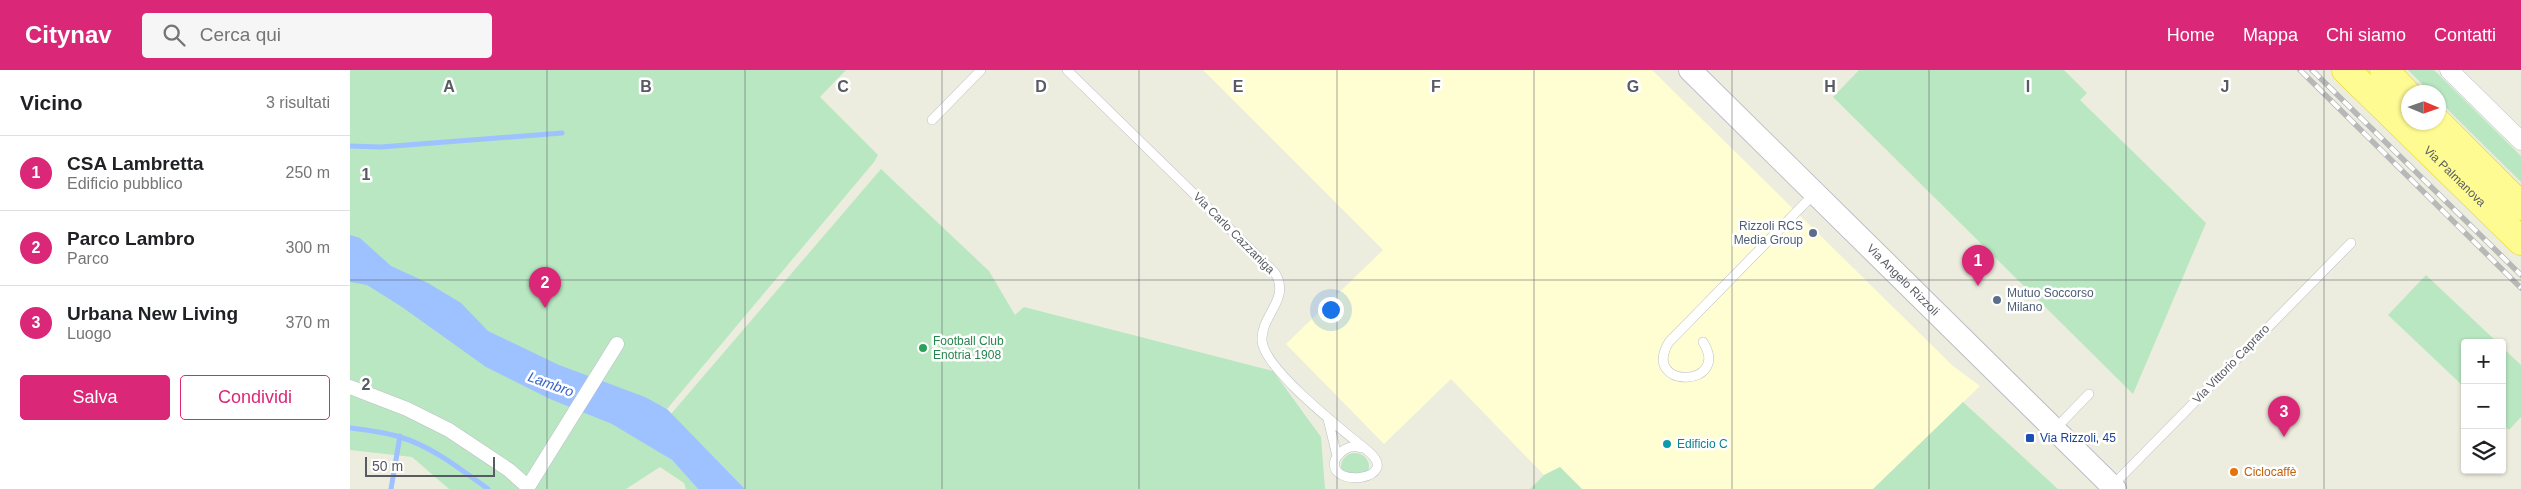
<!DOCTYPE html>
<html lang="it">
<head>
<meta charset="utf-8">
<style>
	:root { --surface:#fff; --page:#f6f6f6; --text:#202124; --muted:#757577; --line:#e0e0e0; --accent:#db2777 }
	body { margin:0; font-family:Helvetica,sans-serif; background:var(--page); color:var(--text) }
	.controls { position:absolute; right:15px; bottom:15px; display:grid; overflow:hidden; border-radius:5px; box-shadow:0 1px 4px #0004 }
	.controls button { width:45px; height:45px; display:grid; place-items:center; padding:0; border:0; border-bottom:1px solid var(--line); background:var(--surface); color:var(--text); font:25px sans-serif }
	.compass { position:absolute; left:2051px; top:15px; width:45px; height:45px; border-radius:50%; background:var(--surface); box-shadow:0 1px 4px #0004; rotate:92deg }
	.scale { position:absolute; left:15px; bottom:12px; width:130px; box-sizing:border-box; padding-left:5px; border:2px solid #585b62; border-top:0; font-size:14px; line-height:18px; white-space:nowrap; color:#585b62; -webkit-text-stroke:4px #fff; paint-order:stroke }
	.you { position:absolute; left:980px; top:239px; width:18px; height:18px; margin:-12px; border:4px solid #fff; border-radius:50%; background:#1a73e8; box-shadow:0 0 0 8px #1a73e833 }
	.badge { display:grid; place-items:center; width:32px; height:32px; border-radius:50%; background:var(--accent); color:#fff; font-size:16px; font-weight:700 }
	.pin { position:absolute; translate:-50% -41px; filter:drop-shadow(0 1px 2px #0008) }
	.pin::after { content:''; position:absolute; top:26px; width:18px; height:15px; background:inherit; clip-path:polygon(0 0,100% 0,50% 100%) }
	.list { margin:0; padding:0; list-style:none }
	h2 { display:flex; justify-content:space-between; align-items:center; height:65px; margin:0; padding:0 20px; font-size:21px }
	h2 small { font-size:16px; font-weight:400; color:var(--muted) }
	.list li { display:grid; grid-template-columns:32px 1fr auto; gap:15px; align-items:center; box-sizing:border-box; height:75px; padding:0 20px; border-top:1px solid var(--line) }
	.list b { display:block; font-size:19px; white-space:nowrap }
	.list p { margin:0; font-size:16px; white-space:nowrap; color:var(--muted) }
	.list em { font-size:16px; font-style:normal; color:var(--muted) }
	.actions { display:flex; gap:10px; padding:15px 20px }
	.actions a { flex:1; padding:11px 0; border:1px solid var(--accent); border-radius:5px; text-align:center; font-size:18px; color:var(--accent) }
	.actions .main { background:var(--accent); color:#fff }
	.icon { flex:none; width:28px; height:28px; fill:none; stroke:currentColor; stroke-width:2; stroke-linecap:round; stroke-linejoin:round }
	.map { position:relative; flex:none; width:2171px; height:419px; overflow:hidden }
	header { display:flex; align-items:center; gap:30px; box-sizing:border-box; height:70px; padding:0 25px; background:var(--accent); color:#fff }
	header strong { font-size:24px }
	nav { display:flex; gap:28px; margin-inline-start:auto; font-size:18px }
	.search { width:350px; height:45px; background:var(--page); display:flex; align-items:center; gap:12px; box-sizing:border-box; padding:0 18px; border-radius:5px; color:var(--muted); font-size:19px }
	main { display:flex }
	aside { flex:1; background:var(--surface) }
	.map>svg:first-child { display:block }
	.commercial { fill:#fffdd2 }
	.green { fill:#b9e7c2 }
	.water { fill:#9dc2ff }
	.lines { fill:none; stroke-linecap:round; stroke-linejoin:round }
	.stream { stroke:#9dc2ff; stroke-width:5 }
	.service-casing { stroke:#bcbec5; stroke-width:10 }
	.pedestrian-casing { stroke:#bcbec5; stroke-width:15 }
	.minor-casing { stroke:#bcbec5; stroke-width:19 }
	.tertiary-casing { stroke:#bcbec5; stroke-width:24 }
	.trunk-casing { stroke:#eccf00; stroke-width:29 }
	.service { stroke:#fff; stroke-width:9 }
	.pedestrian { stroke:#fff; stroke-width:14 }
	.minor { stroke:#fff; stroke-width:18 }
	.tertiary { stroke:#fff; stroke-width:22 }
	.trunk { stroke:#fefb93; stroke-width:28 }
	.rail-casing { stroke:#b7b8b8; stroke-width:5.5 }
	.rail { stroke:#fff; stroke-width:4; stroke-dasharray:11; stroke-linecap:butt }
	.grid { fill:none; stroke:#585b62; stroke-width:1; stroke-opacity:0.55 }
	.service-dot { fill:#5c6f8a; stroke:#fff; stroke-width:2 }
	.leisure-dot { fill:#2e9e5b; stroke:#fff; stroke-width:2 }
	.transit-dot { fill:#1a4fb4; stroke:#fff; stroke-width:2 }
	.culture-dot { fill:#0f9aa8; stroke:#fff; stroke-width:2 }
	.food-dot { fill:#e8710a; stroke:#fff; stroke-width:2 }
	.labels { text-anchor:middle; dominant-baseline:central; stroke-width:5; stroke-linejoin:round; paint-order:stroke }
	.street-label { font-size:12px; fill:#585b62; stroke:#fff }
	.service-label { font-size:12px; fill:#4e5e75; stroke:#fff; text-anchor:end }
	.leisure-label { font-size:12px; fill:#27864d; stroke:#fff; text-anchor:start }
	.transit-label { font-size:12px; fill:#164399; stroke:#fff; text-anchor:start }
	.culture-label { font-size:12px; fill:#0d838f; stroke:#fff; text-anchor:start }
	.food-label { font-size:12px; fill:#c56008; stroke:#fff; text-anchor:start }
	.water-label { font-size:14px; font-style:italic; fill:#3763cb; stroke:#fff }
	.grid-label { font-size:16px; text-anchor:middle; font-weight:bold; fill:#585b62; stroke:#fff; stroke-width:5; stroke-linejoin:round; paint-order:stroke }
</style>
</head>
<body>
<header>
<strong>Citynav</strong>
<div class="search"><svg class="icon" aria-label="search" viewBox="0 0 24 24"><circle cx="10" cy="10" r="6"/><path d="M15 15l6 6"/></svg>Cerca qui</div>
<nav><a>Home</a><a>Mappa</a><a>Chi siamo</a><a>Contatti</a></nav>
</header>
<main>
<aside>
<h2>Vicino<small>3 risultati</small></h2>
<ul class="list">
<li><span class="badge">1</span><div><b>CSA Lambretta</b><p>Edificio pubblico</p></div><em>250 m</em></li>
<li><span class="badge">2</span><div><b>Parco Lambro</b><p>Parco</p></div><em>300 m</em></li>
<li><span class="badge">3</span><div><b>Urbana New Living</b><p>Luogo</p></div><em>370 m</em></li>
</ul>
<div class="actions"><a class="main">Salva</a><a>Condividi</a></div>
</aside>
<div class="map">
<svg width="2171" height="419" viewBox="0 0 2171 419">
	<rect width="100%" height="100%" fill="#ededdf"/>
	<!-- commercial -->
	<path class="commercial" d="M853,0H1302L1603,296L1630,316L1523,419H1232L1210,397L1194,405L1101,309L1034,374L936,274L1033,180Z"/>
	<!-- green -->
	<path class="green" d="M0,0H496L470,27L528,85L524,92L317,339L312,336L287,368L322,390L348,419H336L334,413L310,397L276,419H99L62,387L0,380Z
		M1509,0H1714L1737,23L1730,30L1856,153L1783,324L1483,27Z
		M2058,0H2084L2171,86V112L2089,31L2088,22H2080Z
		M531,99L639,201L665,245L674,237L923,301L971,367L975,419H395L321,344Z
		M2076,205L2148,273H2115V318L2038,245Z
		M2152,277L2171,295V347L2159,360L2152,353Z
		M1613,332L1708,419H1523Z
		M991 397a14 14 0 1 1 28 0a14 14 0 1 1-28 0Z
		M1210,397L1232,419H1180L1194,405Z"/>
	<!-- water -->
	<path class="water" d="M0,165L10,168L41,196L78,213L111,233L138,261L209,295L295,327L317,339L395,419H348L322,390L262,354L200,329L136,297L52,237L17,215L0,212Z"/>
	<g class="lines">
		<!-- stream -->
		<path class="stream" d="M0,76L31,77L212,63
			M0,358C17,360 34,362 50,367C83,377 110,399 138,419
			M41,419L50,366"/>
		<defs>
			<path id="service" d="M717,0L925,203C941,229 911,245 912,270C913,299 995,362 1018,381C1053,410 977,419 985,390C991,380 999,374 1012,378
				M582,50L631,0
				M1353,272C1382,318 1290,320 1319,272L1465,123
				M978,349L987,386
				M1705,359L1739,324
				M1763,415L2001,173"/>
			<path id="pedestrian" d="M0,317L57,339L99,360L159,400L178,417L267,274"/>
			<path id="minor" d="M2099,0L2171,71"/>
			<g id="tertiary">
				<path id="s1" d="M1340,0L1765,419"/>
			</g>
			<g id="trunk">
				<path id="s2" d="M1996,0L2171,171"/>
				<path d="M2034,0L2058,25"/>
				<path d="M2087,52L2171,136"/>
			</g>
		</defs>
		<!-- service casing -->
		<use href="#service" class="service-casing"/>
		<!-- pedestrian casing -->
		<use href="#pedestrian" class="pedestrian-casing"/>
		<!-- minor casing -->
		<use href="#minor" class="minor-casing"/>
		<!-- tertiary casing -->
		<use href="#tertiary" class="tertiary-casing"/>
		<!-- trunk casing -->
		<use href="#trunk" class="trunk-casing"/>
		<!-- service -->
		<use href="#service" class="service"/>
		<!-- pedestrian -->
		<use href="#pedestrian" class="pedestrian"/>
		<!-- minor -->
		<use href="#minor" class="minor"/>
		<!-- tertiary -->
		<use href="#tertiary" class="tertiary"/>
		<!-- trunk -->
		<use href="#trunk" class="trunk"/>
		<defs>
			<path id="rail" d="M1950,0L2171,218
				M1962,0L2171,205"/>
		</defs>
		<!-- rail casing -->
		<use href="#rail" class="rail-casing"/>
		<!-- rail -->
		<use href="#rail" class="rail"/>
	</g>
	<!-- grid -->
	<path class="grid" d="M197,0V419M395,0V419M592,0V419M789,0V419M987,0V419M1184,0V419M1382,0V419M1579,0V419M1776,0V419M1974,0V419M0,210H2171"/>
	<!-- markers -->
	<g class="service-dot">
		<circle cx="1463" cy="163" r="5"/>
		<circle cx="1647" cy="230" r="5"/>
	</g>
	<circle class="leisure-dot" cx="573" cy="278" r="5"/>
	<rect class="transit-dot" x="1675" y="363" width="10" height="10" rx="2.5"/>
	<circle class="culture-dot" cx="1317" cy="374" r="5"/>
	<circle class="food-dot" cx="1884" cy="402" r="5"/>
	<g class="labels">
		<!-- street labels -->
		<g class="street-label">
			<text stroke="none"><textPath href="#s2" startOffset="152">Via Palmanova</textPath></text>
			<text transform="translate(884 163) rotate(45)">Via Carlo Cazzaniga</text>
			<text stroke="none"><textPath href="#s1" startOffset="299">Via Angelo Rizzoli</textPath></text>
			<text transform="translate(1881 294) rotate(-46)">Via Vittorio Capraro</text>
		</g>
		<!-- service labels -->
		<g class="service-label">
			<text x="1453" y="156">Rizzoli RCS<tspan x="1453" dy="14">Media Group</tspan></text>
			<text x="1657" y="223" text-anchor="start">Mutuo Soccorso<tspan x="1657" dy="14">Milano</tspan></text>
		</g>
		<!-- leisure labels -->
		<g class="leisure-label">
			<text x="583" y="271">Football Club<tspan x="583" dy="14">Enotria 1908</tspan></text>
		</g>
		<!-- transit labels -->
		<g class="transit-label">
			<text x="1690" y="368">Via Rizzoli, 45</text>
		</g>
		<!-- culture labels -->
		<g class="culture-label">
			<text x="1327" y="374">Edificio C</text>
		</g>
		<!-- food labels -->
		<g class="food-label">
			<text x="1894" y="402">Ciclocaffè</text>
		</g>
		<!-- water labels -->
		<g class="water-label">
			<text transform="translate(201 314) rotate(20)">Lambro</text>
		</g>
	</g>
	<g class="grid-label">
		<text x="99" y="22">A</text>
		<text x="296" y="22">B</text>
		<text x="493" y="22">C</text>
		<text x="691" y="22">D</text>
		<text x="888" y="22">E</text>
		<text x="1086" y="22">F</text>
		<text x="1283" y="22">G</text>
		<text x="1480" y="22">H</text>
		<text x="1678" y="22">I</text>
		<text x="1875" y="22">J</text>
		<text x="16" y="110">1</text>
		<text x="16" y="320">2</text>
	</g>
</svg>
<div class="controls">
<button>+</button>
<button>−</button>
<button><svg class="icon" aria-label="layers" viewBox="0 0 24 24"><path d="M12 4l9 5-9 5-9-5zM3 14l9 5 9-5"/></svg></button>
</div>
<svg class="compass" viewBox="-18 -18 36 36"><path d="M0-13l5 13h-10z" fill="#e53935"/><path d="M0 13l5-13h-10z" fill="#757577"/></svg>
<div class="scale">50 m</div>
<div class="you"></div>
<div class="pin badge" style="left:1628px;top:216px">1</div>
<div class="pin badge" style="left:195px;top:238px">2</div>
<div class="pin badge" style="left:1934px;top:367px">3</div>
</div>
</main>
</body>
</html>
